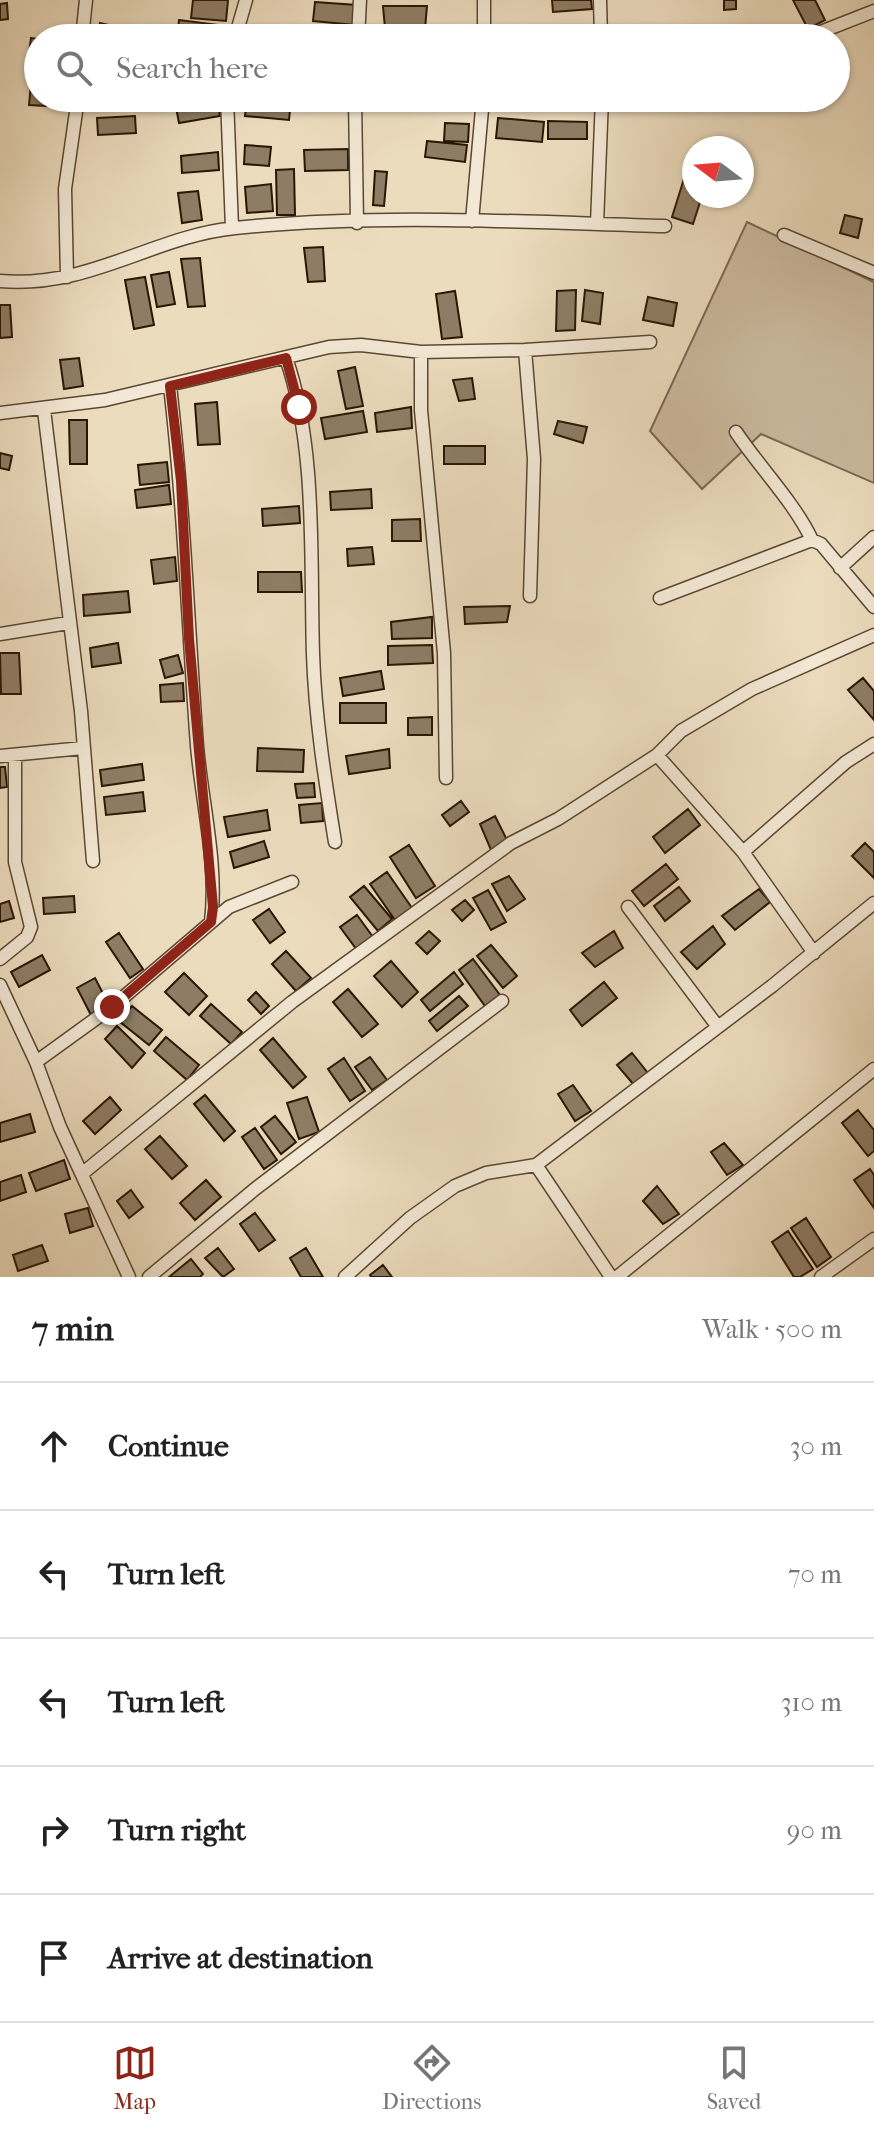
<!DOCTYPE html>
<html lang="en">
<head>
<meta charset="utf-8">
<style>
	:root { --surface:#fff; --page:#f2f2f2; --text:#222; --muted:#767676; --line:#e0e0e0; --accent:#8f2418 }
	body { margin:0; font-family:"IM FELL French Canon",serif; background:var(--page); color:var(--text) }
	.compass { position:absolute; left:682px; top:136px; width:72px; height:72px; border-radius:50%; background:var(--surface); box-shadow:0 2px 6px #0004; rotate:286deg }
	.stop { position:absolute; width:24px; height:24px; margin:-18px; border:6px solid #8f2418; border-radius:50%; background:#fff }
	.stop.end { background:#8f2418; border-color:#fff; box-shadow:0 2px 8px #0008 }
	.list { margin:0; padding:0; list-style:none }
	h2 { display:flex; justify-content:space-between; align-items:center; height:104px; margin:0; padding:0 32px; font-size:34px }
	h2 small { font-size:26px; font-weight:400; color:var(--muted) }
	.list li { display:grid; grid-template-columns:52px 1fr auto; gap:24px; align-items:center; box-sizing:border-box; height:128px; padding:0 32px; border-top:2px solid var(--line) }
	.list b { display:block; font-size:30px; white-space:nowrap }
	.list em { font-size:26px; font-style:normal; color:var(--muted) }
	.icon { flex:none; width:44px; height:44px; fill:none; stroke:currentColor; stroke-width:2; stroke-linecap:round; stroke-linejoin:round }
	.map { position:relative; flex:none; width:874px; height:1277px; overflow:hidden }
	.search { position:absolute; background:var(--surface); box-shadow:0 2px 6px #0004; left:24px; right:24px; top:24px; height:88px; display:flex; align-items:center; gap:20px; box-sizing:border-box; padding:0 28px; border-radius:44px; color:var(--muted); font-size:30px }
	.sheet { height:744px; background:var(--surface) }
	nav { display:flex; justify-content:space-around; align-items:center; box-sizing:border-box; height:112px; border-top:2px solid var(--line); background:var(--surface); font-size:22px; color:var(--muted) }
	nav a { display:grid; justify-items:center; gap:4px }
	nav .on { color:var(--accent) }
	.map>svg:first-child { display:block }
	.green { fill:#cbba9f; stroke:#7a6852; stroke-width:2 }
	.building { fill:#8e7d65; stroke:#291605; stroke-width:2 }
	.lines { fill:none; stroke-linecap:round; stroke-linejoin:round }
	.minor-casing { stroke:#5a4833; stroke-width:15 }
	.minor { stroke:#f3e8d5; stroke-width:12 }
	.route { stroke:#8f2418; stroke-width:10 }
</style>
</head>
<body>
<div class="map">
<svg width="874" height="1277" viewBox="0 0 874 1277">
	<rect width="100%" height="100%" fill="#ecdcbe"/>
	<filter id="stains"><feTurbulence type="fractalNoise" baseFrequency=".0025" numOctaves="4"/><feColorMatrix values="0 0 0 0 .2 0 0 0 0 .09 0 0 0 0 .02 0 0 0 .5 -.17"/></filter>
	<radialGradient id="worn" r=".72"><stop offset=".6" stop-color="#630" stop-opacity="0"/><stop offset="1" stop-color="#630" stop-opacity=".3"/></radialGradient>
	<!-- green -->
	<path class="green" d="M747,222L874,282V483L761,434L702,489L650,431Z"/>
	<!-- building -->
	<path class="building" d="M193,0H228L226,21L191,18Z
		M552,0H591L592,9L553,12Z
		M724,0H736V9L724,10Z
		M793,0H815L825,20L808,29Z
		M315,2L357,5L355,25L313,21Z
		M7,3L8,19L0,20V4Z
		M383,6H427L425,29L385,28Z
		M179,20L227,26L226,38H177Z
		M100,23L139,32L138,38H96Z
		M333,25L355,27L354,38H332Z
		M468,27V38H428V29Z
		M31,38L38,39V53H29Z
		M31,84L38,85V98H65L64,107L29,105Z
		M102,98H154L155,104L103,110Z
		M201,98H217L220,116L179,123L175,102Z
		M247,98L291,101L289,120L245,116Z
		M135,116L136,133L98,135L97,118Z
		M498,118L544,122L542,142L496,138Z
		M548,121L587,122V139H548Z
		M445,123L469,124L468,142L444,141Z
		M427,141L467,145L465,162L425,157Z
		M245,145L271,147L269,166L244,164Z
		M348,149V170L305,171L304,150Z
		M218,152L219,170L182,173L181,156Z
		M688,166L694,168V196H702L693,224L672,217Z
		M294,169L295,215H277L276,170Z
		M375,171L387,172L384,206L373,205Z
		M271,184L273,211L247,213L245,187Z
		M198,191L202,220L182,223L178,193Z
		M845,215L862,219L858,238L840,233Z
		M323,247L325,281L308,282L304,248Z
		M200,258L205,306L188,307L181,259Z
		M169,272L175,304L157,307L151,275Z
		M145,277L154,325L134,329L125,280Z
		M576,290L575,330L556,331L557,291Z
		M585,290L603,293L600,324L582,321Z
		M455,291L462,337L442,339L436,294Z
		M648,297L677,303L673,326L643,320Z
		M0,305H10L12,337L0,338Z
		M79,358L83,386L64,389L60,360Z
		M355,367L363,406L346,409L338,371Z
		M472,378L475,399L459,401L453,380Z
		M217,402L220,444L198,445L195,404Z
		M411,407L412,428L377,432L375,413Z
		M363,411L367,432L325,439L321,418Z
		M69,420H87V464H70Z
		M558,421L587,427L583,443L554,434Z
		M444,446H485V464H444Z
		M0,453L12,456L9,470L0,468Z
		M167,462L169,482L140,485L138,465Z
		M169,485L171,504L137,508L135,490Z
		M371,489L372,508L331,510L330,492Z
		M299,506L300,523L263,526L262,509Z
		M420,519L421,541H392V520Z
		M372,547L374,564L348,566L347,549Z
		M175,557L177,581L154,584L151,560Z
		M258,572H301L302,592H258Z
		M128,591L130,612L84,616L83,595Z
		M510,606L507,622L465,624L464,607Z
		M432,617V638L392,639L391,622Z
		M118,643L121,663L92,667L90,648Z
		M432,645L433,663L388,665V646Z
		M0,653H19L21,694H1Z
		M178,655L183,673L165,678L160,660Z
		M381,671L384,689L343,696L340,678Z
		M863,678L874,691V720L848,690Z
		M183,683L184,701L161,702L160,685Z
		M340,703H386V723H340Z
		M432,717V735H408V718Z
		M258,748L304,750L303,772L257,771Z
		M389,749L390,768L349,774L346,756Z
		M142,764L144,780L102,786L100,770Z
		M0,767H5L7,787L0,788Z
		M314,783L315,797L297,798L295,784Z
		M143,792L145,811L106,815L104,797Z
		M461,801L469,812L450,826L442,815Z
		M322,803L323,821L301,823L299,805Z
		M688,809L700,825L665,853L653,837Z
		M267,810L270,830L228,837L224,817Z
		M495,816L508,842L491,850L480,824Z
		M264,841L269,857L234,868L230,852Z
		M865,843L874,852V878L852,856Z
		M409,845L435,886L416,898L390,857Z
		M666,864L678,879L644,906L632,891Z
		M387,872L412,908L395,920L370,884Z
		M509,876L525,899L507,911L492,884Z
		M364,886L392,919L378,931L350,897Z
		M679,887L690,901L665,921L654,906Z
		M759,889L770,902L735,930L722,916Z
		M488,890L506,922L491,930L473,898Z
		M74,896L75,912L44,914L43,898Z
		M465,900L474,910L462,921L452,910Z
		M9,901L14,918L0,922V904Z
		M269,909L285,932L270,943L253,920Z
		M357,915L373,937L357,950L340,927Z
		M713,926L725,944L697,969L681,952Z
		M429,931L440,941L427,954L416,943Z
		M614,931L623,948L595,967L582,953Z
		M119,933L143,969L130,978L106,942Z
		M491,945L517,976L503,988L477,956Z
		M286,951L311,978L296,991L272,964Z
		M42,955L50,970L19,987L11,972Z
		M473,959L500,995L485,1006L459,970Z
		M391,961L418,992L402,1007L374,976Z
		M454,972L463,984L430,1011L421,1000Z
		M184,973L207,996L189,1015L165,992Z
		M95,978L110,1007L92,1017L77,988Z
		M604,982L617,998L582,1026L570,1010Z
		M348,989L378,1024L362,1037L333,1002Z
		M256,992L269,1006L261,1014L248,1000Z
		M459,996L468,1006L437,1031L429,1021Z
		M211,1004L242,1032L231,1044L200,1016Z
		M132,1006L162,1030L149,1045L119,1021Z
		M117,1026L145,1053L132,1068L105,1039Z
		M166,1037L199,1065L187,1080L154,1051Z
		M273,1038L306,1077L293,1088L260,1050Z
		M632,1053L648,1073L634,1085L617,1065Z
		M370,1057L387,1080L372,1090L355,1067Z
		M344,1058L365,1091L350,1101L328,1069Z
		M573,1085L591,1111L575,1121L558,1094Z
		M205,1095L235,1131L224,1141L194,1104Z
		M110,1097L121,1110L95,1134L83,1121Z
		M307,1097L319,1132L299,1139L287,1103Z
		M858,1110L874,1130V1151L868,1156L842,1123Z
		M30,1114L35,1132L0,1142V1123Z
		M275,1116L296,1142L281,1154L261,1127Z
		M255,1128L277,1160L264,1169L242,1137Z
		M160,1136L187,1166L172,1179L145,1149Z
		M724,1143L743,1165L727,1175L711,1152Z
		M64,1160L70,1179L36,1191L29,1173Z
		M870,1169L874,1175V1208L854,1180Z
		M21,1175L26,1192L0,1201V1182Z
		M206,1180L221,1197L195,1220L180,1203Z
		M657,1186L679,1214L663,1224L643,1201Z
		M131,1190L143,1207L129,1218L117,1201Z
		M88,1208L93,1226L70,1233L65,1214Z
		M255,1213L275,1240L259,1251L240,1224Z
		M806,1218L831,1257L817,1267L791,1228Z
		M788,1231L813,1269L800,1277H794L772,1242Z
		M42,1245L48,1261L18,1271L13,1255Z
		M218,1248L234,1269L223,1277L205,1258Z
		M306,1248L323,1277H301L290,1258Z
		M191,1259L203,1274L200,1277H169Z
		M383,1265L392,1277H371L370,1275Z"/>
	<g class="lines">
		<defs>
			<path id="minor" d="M600,0L601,38
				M813,35L874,11
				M82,38L86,0
				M235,38L246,0
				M358,38L360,0
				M484,38V0
				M227,98L232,228
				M355,98L357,223
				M472,221L483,98
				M597,224L602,98
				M784,235L874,273
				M67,277L65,189L78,98
				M0,281C88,289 154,236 235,228C377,213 523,222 665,226
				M525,350L650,342
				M421,352V410L444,653L446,778
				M286,358C317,447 310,560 313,654C315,717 325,780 335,842
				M170,386C184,505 188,625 197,746C202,803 218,865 211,922
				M44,410L81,711L93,861
				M0,413L105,400L329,347L361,345L421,352L525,350L534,459L530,596
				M736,432C760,468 794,502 812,540
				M840,568L874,537
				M660,598L812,540L821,544L874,607
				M0,634L68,623
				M657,755L743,852L814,953
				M0,756L83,748
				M743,852L846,762L874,744
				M628,907L718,1027
				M0,959L27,937L31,927L15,862V756
				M0,985L36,1062L60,1127L129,1277
				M36,1062L112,1007L229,907L292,882
				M536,1165L611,1277
				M83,1173L292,1002L511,843L558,819L657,755L681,731L752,689L874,635
				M149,1277L255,1189L502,1001
				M345,1277L410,1218L455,1186L486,1173L536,1165L772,986L874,903
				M617,1277L874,1069
				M821,1277L874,1239"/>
		</defs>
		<!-- minor casing -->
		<use href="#minor" class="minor-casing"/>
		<!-- minor -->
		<use href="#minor" class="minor"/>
	</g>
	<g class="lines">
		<!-- route -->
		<path class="route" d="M112,1007L211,922L213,907L189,639L181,481L170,386L286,358L299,407"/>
	</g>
	<rect width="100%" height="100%" filter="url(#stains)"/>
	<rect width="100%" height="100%" fill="url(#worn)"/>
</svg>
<svg class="compass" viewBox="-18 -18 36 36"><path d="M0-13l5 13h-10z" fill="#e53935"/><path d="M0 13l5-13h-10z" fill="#767676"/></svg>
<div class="stop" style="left:299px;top:407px"></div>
<div class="stop end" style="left:112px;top:1007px"></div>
<div class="search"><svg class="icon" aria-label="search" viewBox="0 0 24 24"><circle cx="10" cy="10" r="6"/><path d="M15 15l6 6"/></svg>Search here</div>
</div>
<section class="sheet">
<h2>7 min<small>Walk · 500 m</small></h2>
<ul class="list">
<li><svg class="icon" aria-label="ahead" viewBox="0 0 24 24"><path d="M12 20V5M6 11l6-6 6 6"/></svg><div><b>Continue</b></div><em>30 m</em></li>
<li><svg class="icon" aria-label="left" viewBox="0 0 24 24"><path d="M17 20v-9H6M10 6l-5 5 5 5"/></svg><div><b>Turn left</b></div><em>70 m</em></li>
<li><svg class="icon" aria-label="left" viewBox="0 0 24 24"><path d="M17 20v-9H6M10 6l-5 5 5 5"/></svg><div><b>Turn left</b></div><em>310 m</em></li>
<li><svg class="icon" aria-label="right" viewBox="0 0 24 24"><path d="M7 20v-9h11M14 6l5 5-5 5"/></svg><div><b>Turn right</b></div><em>90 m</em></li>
<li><svg class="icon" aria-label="arrive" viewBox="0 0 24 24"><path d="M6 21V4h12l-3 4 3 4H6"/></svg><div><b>Arrive at destination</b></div></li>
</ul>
</section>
<nav>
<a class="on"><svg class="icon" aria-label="map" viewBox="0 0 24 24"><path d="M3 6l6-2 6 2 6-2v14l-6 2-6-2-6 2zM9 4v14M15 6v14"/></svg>Map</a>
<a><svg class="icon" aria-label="directions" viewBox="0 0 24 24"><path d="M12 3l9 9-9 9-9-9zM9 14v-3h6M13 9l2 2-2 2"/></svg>Directions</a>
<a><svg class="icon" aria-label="saved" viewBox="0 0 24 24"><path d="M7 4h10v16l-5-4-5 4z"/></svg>Saved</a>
</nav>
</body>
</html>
